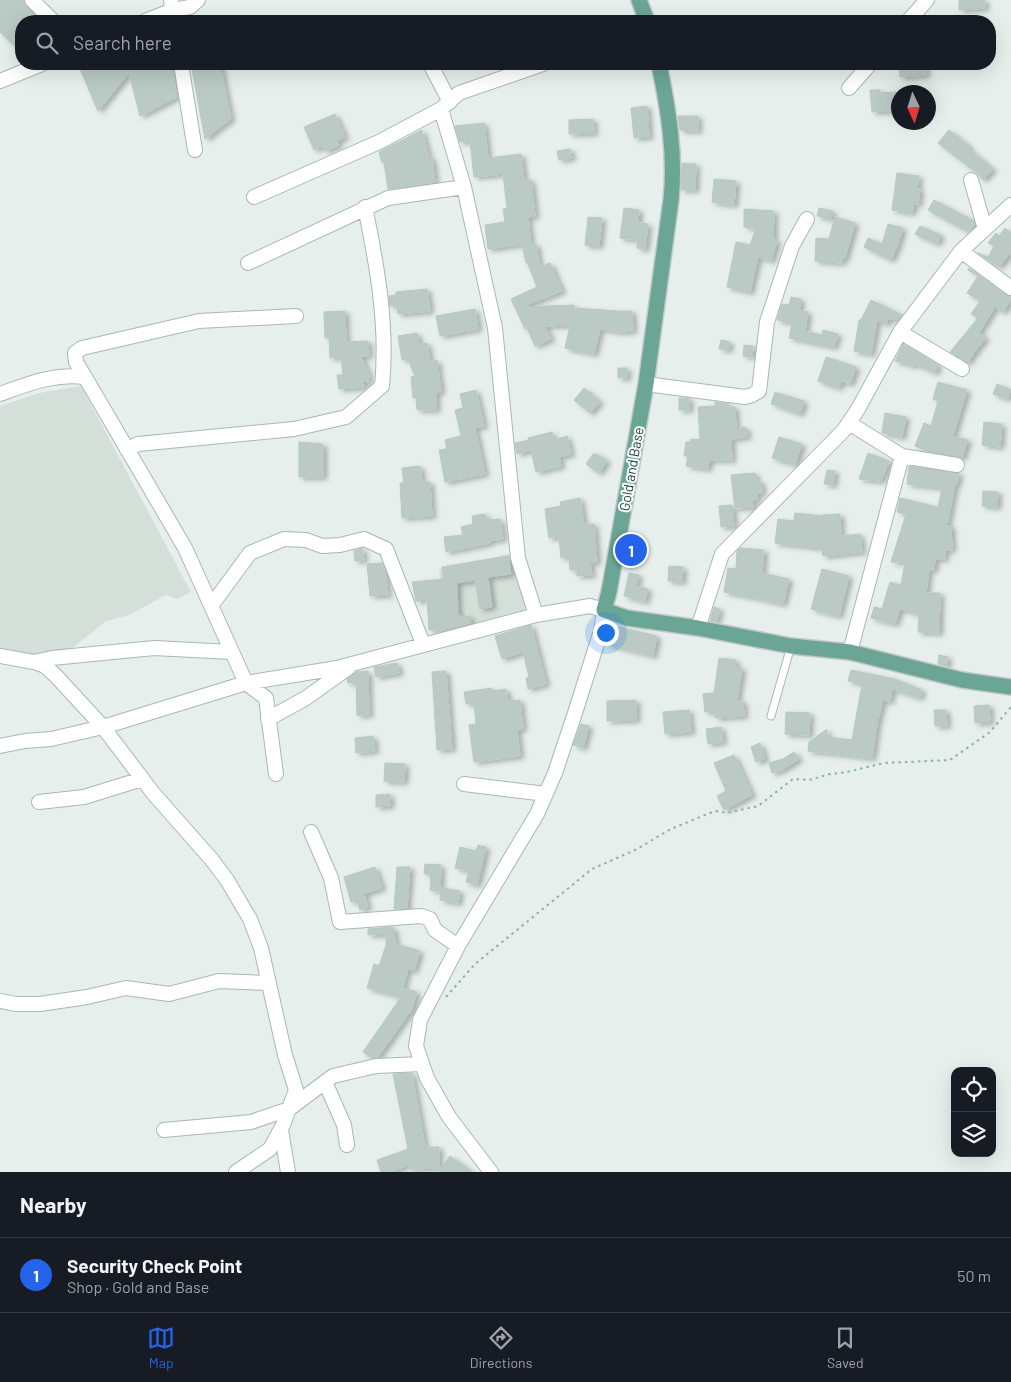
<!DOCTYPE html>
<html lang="en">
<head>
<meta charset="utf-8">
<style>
	:root { --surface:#171b24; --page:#242831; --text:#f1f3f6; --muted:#9ea1a6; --line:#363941; --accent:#2563eb }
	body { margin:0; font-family:Barlow,sans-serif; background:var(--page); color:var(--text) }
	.controls { position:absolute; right:15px; bottom:15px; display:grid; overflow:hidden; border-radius:10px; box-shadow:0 5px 20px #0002 }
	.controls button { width:45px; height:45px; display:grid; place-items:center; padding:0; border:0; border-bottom:1px solid var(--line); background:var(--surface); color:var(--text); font:25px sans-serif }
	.compass { position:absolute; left:891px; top:85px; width:45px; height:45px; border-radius:50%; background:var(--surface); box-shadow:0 5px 20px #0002; rotate:176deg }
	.you { position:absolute; left:605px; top:632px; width:18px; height:18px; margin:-12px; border:4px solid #fff; border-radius:50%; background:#1a73e8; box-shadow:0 0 0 8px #1a73e833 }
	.badge { display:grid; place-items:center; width:32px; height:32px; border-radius:50%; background:var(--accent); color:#fff; font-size:16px; font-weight:700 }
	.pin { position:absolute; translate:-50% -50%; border:2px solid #fff; box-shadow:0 1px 5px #0006 }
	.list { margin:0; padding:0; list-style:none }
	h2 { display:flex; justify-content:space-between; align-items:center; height:65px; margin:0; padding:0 20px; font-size:21px }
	h2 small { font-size:16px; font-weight:400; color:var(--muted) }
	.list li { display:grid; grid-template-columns:32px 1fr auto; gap:15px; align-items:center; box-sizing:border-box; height:75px; padding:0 20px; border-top:1px solid var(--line) }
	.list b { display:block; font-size:19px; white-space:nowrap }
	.list p { margin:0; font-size:16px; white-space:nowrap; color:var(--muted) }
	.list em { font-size:16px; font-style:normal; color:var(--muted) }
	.icon { flex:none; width:28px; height:28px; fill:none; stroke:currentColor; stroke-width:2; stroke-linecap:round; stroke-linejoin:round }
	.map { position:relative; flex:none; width:1011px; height:1172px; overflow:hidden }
	.search { position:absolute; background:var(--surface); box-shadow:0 5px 20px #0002; left:15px; right:15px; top:15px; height:55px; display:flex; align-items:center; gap:12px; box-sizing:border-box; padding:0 18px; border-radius:20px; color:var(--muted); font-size:19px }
	.sheet { height:140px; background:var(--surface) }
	nav { display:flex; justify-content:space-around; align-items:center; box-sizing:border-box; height:70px; border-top:1px solid var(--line); background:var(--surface); font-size:14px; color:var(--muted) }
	nav a { display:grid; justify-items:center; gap:2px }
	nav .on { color:var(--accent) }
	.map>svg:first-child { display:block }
	.built { fill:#d4dfda }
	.building { fill:#bbcac4; stroke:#b8c9c2; filter:url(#shadow) }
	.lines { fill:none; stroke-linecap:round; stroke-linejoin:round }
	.service-casing { stroke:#a8b8b2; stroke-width:9 }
	.minor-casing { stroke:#a8b8b2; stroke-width:16 }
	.primary-casing { stroke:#c2cac8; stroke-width:18 }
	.path { stroke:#86b3a5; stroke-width:2; stroke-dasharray:2.5 4; stroke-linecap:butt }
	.service { stroke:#fff; stroke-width:7 }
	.minor { stroke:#fff; stroke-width:14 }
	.primary { stroke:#6aa596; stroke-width:15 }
	.labels { text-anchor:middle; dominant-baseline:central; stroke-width:4; stroke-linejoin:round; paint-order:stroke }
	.street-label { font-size:14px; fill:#24423a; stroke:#f7fbf9 }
</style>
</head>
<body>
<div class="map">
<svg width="1011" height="1172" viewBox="0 0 1011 1172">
	<defs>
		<filter id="shadow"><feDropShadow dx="4" dy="2.5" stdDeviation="2.5" flood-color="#0004"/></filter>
	</defs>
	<rect width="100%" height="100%" fill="#e6efeb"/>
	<!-- built -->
	<path class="built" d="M81,386L191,592L177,599L166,595L129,615L106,621L70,650L23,655L0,651V406L39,393Z
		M509,554L527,611L446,631L439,569Z"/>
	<!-- building -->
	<path class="building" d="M0,0H23L26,6L41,21H21V52L0,32Z
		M959,0H985V8L959,10Z
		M78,64H171L177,97L140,116L129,73L98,111Z
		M191,64H220L231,119L205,139Z
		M899,64H925L926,75L900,77Z
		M870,90H880V93L896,92L898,110L872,112Z
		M647,106L649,137L634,138L631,108Z
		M335,114L345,137L337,141L339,145L326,151L322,146L314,150L304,127Z
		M678,116H698V131L680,130Z
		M593,119L594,133L569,134V120Z
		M484,123L488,158L521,154L524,180H531L535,216L528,217L531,245L536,244L540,267L550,263L562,291L522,307L574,305V308L618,311H632L633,331L620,332L600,329L594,354L565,348L570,325L545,326L551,339L535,346L527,328L525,329L511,299L537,287L527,262L526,263L522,244L488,249L485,225L505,222L503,209L507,208L503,174L474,177L470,141L460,142L455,126Z
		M422,130L429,158H432L435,182L388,189L384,162L382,163L379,152Z
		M949,130L969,146L968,148L993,169L983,180L977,173L938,143Z
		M570,149L572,158L559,160L557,151Z
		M682,163L696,164L695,190H681Z
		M897,173L919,176L917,189H920L918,205L914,202L912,213L892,210Z
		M714,179L736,181L734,205L712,202Z
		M934,200L974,221V224L971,230L969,232L928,210Z
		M624,208L639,210L638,223L648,224L645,249L637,248L638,240L620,238Z
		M819,208L833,211L831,219L817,216Z
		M744,209L774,211L773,239L777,241L771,261L758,257L750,292L727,287L736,242L750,245L756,228L744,227Z
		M588,217L602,218L599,246L585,245Z
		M835,217L855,223L845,258H842V263L815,261L816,238L829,239Z
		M888,224L903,228L897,247L891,260L864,247L868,238L882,244Z
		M920,226L941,235L937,244L915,234Z
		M1005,228L1011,233V252L999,267L978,253L988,257L994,246L988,243L996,233L999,236Z
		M969,268L1006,295L1011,297V299L1003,312L995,307L979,333L986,338L973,354L968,363L950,352L978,318L971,314L980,301L967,293L978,276L968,270Z
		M427,289L430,311L398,314L397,305L390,306L389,296L396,295V292Z
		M791,297L801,299L799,310L808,312L805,331L822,335L823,330L838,334L834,347L789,338L792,323L777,320L782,304L789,305Z
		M871,300L902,315L898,319H888L886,324L877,320L871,354L854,351L859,320H861Z
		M475,309L478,329L440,336L436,316Z
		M345,311L346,342L368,341L369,356H361L369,375L368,382L363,381L364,387L339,389L337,375H343L341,357L330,358L329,338H325L324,312Z
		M417,333L419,344L427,343L430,362L437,360L441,392L436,393V410H417L416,397L413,398L411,377L415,376L408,359L402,360L398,336Z
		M721,340L730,342L728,350L719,349Z
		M903,344L938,365L935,373L915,364L914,366L895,361Z
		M744,345L753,346L752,357L743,356Z
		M826,357L856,367L850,384L841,381L839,388L818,381Z
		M618,368H627V378H618Z
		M938,382L967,390L953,436L968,440L962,458L930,452L915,446L924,423L931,426L938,401L933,399Z
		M997,384L1011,390L1007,399L993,394Z
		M584,388L600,402L590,413L574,400Z
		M476,390L484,426L475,428L485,474L445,482L439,450L447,449L445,440L461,436L455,410L463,408L460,394Z
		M775,392L804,401L800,414L771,404Z
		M679,398H689V410H679Z
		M715,402L729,404V407H735L736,429L746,427L747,437L731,439L732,460H709L708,469L686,466L688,456H684L686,442H690L691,439L700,440L698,407L715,406Z
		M885,413L906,417L902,437L882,433Z
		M984,422L1002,424L1000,447L982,445Z
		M552,432L554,440L567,436L571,454L559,457L561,466L536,472L531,450L517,454L515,443L529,440L528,438Z
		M779,437L802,444L795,465L772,458Z
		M299,442L323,444V477H299Z
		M868,453L889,461L881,481L859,479Z
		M593,454H597L607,461L599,473L586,464Z
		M420,466L422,482H430L432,516L402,518L400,483H404L402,468Z
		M909,466L959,473L957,484H955L947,526H951L952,550H945V559H935L934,570H929L926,593H940L939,633L918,632L919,614L900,609L895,624L871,618L874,607L882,609L890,582L901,585L905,562H891L906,514L897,512L900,498L938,507L942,488L907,484Z
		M827,470L835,471L833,485L824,484Z
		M755,473L756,482L761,481L762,493H757V500L752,501L753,507L735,508L731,475Z
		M983,491L998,492L997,507L982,506Z
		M580,498L584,524H594L597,562L590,563L592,575L577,576V569L570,570L569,557L561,558L559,537L549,538L545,509L561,506L560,502Z
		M732,505L734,526L721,527L719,506Z
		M795,513L822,516V515L840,514L841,536L860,534L862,552L823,556L822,548L775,543L778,519L794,521Z
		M485,514L486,520L500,519L503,539L489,541L490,543L446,552L444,537L463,535L461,527L473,524L472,516Z
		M362,548L364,560L355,561L354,551Z
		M740,548L764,550L762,573L789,579L783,604L756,598L724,592L728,568L736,569L737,551Z
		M508,556L511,574L488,577L492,607L480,609L475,580L457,583L458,615H460L461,617L469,616L471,623L445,630H429L427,600L416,601L412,582L444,579L442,567Z
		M382,563L385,572L388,595L370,596L367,564Z
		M669,566L683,567L682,582L668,581Z
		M822,569L849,576L839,616L811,609Z
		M629,573L639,575L636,586L648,589L645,602L624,596Z
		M714,607L720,609L716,622L710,621Z
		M531,625L546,684L528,689L526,678L529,677L523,652L502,659L495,636Z
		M611,625L657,636L653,656L606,644Z
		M939,655L948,657L947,666L938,664Z
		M719,658L736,660L735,667L742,668L737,701H743L744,716L715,718V712H705L703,694L714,693Z
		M397,663L399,673L376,677L374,667Z
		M851,670L895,679L922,690L920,698L892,689L890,702L883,700L877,724L872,758L840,754L808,751L809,742L827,729V737L852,740L862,684L848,681Z
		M368,671L369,715H357L356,682L348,683L347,679L356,672Z
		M446,671L452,749L437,750L432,672Z
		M492,688V691L506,689L508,701L520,700L523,729L517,730L520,756L474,762L469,725L476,724L474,703L466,704L464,692Z
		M636,700V720L607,721V701Z
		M989,705L990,722L975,723L974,706Z
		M689,710L691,732L665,734L663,712Z
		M934,710H946L947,726H935Z
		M786,712L810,713L809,735L785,734Z
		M581,724L589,726L583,748L573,745Z
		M721,727L723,742L708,744L706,729Z
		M373,736L375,751L356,753L355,738Z
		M760,743L765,759L756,762L751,747Z
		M794,752L799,759L782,770L772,773L769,763L783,759Z
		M734,755L752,795L724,810L717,796L726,791L714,763Z
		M385,763L405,764L404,782L384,781Z
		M390,794V806L376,807V795Z
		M478,845L486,847L477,885L466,882L469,871L455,868L460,847L476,851Z
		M425,864L441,865L440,891L430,890L431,874H424Z
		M375,867L382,888L364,894L368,907L360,910L357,900L351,902L344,877Z
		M397,867H410L407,908L394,909Z
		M441,888L460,891L458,903L440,900Z
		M393,927L396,944L420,951L414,971L408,969L403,988L417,992L412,1009L378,1057L372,1058L363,1052L401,997L367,988L374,964L379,966L386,945V934L368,935V929Z
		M412,1073L425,1147H439V1168L409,1169V1165L390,1172H381L377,1160L408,1149L393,1074Z
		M450,1156L472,1172H438Z"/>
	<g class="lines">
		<defs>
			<path id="service" d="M771,716L791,646"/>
			<path id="minor" d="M32,0L53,21
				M171,0L174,21
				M145,21L173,10L190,7L198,0
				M908,21L927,0
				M181,64L195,150
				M430,64L450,102
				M0,81L42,64
				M849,88L870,64
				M971,180L985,229
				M254,197L379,142L441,109
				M961,251L1011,288
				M248,263L388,198L464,187
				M900,332L962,369
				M85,377L76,362L75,353L82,348L199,321L296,316
				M646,384L745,397L752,395L759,391L767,322L792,246L807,219
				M0,394C28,384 54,373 85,377L185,548L246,683L266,698L276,774
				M849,423L902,456L957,465
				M127,450L138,444L294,429L346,417L382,386C388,326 377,265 365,207
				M211,606L250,553L284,539L306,540L322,546L340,545L364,539L386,549L423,644
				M536,615L518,558L495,328L464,187L441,109L459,93L543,64
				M698,628L722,554L844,430L858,409L900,332L961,251L1011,205
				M850,652L902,456
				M0,656L34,662L45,666L56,676L103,727L153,793L212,860L227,880L250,919L261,948L285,1055L296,1090L283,1125L270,1149L236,1172
				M34,662L52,658L154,648L232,652
				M268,719L306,698L348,668
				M0,746L25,741L51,739L103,727L246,683L337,668L536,615L590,606L604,610L601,631L575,713L555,773L537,814L458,946L420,1020L416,1046L427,1078L449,1117L491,1172
				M464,784L546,794
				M39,802L84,797L142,779
				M311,832L331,878L340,922L421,916L430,919L435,930L458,946
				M0,1001L16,1004H40L87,997L126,988L169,994L219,981L268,983
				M325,1082L344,1125L347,1145
				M164,1130L251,1122L289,1109L333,1076L376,1066L422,1064
				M281,1130L288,1172"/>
			<path id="primary" d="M639,0L647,21
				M659,64C668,108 676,154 671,200L646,384L609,592L604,610L627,618L698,628L791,646L850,652L962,680L1011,687"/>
		</defs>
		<!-- service casing -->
		<use href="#service" class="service-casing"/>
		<!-- minor casing -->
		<use href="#minor" class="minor-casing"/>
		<!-- primary casing -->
		<use href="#primary" class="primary-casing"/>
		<!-- path -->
		<path class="path" d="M446,997L475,964L592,869L635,850L671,829L715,811L727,813L758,806L793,779L809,780L830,774L847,772L884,763L950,760L990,732L1011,707"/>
		<!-- service -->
		<use href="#service" class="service"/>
		<!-- minor -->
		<use href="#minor" class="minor"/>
		<!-- primary -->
		<use href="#primary" class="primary"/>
	</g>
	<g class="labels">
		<!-- street labels -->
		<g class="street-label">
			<text transform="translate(631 469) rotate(-80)">Gold and Base</text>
		</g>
	</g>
</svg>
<div class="controls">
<button><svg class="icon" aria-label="locate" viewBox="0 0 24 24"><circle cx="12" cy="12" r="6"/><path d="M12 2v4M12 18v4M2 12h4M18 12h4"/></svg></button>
<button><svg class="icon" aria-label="layers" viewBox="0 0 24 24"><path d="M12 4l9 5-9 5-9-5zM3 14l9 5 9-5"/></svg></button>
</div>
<svg class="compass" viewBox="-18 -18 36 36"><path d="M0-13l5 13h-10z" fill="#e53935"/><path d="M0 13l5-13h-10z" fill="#9ea1a6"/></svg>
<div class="you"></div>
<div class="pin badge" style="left:631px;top:550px">1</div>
<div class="search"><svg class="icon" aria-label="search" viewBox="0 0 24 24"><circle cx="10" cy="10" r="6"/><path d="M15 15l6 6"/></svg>Search here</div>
</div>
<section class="sheet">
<h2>Nearby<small></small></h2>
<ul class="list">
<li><span class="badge">1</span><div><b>Security Check Point</b><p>Shop · Gold and Base</p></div><em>50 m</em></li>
</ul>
</section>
<nav>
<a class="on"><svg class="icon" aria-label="map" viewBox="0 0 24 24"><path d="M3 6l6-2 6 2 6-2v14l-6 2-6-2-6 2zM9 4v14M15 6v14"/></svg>Map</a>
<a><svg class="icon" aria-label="directions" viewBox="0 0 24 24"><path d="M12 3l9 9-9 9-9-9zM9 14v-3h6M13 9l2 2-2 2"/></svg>Directions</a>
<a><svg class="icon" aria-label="saved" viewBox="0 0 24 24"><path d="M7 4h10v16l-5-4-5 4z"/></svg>Saved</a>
</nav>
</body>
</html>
